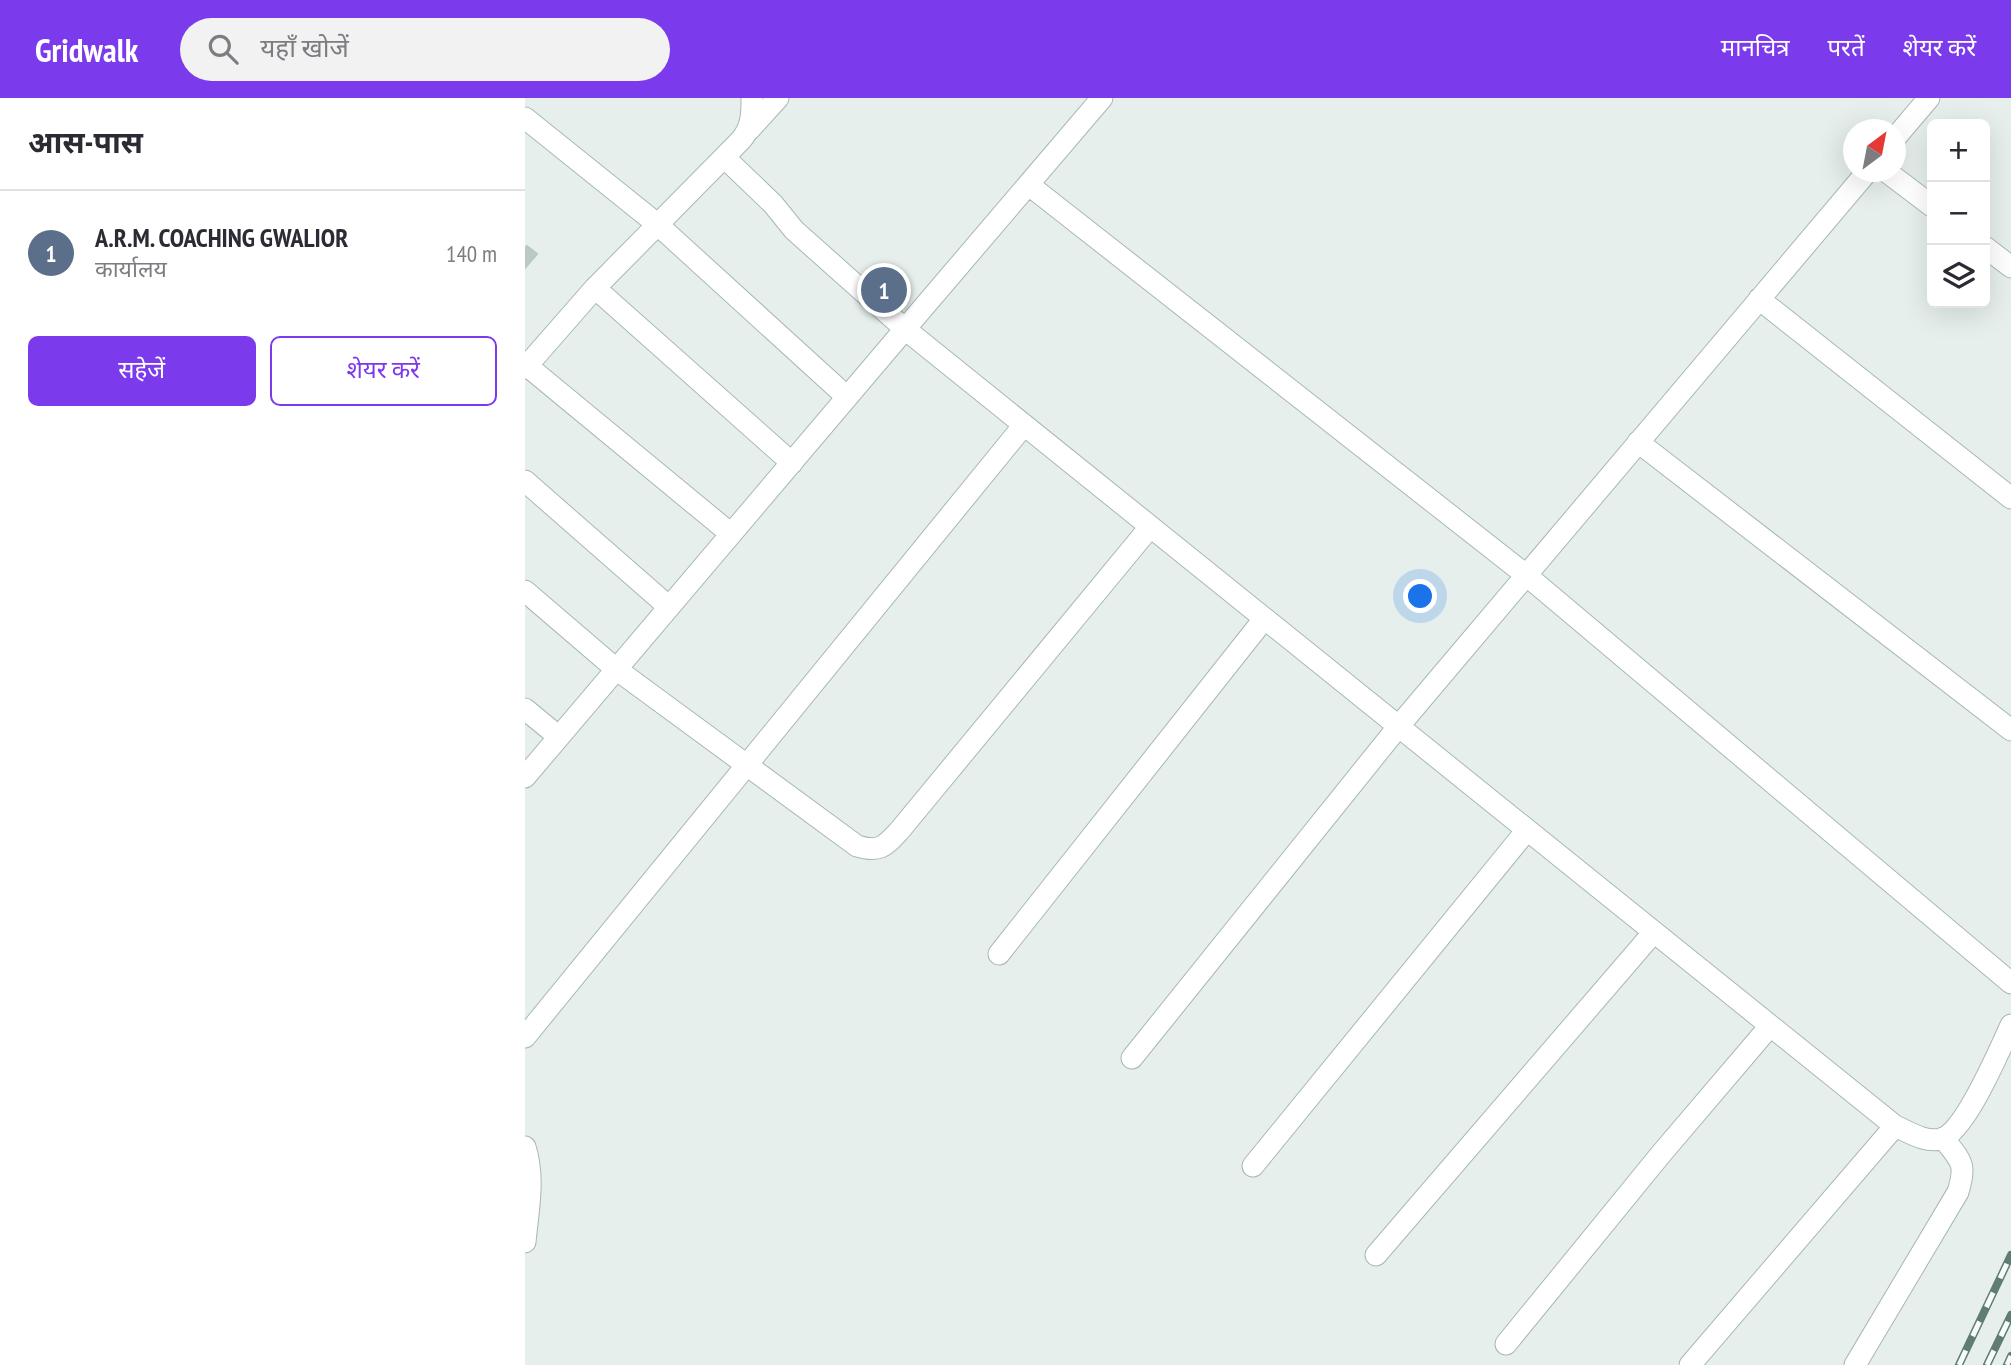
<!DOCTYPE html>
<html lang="hi">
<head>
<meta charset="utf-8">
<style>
	:root { --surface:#fff; --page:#f2f2f3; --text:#2b2b33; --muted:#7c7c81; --line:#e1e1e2; --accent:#7c3aed }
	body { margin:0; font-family:"PT Sans Narrow","Noto Sans Devanagari",sans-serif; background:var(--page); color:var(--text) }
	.controls { position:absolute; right:21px; top:21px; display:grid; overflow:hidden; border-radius:10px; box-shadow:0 7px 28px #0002 }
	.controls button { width:63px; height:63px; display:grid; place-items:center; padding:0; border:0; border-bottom:2px solid var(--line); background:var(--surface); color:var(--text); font:35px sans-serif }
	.compass { position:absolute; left:1318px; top:21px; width:63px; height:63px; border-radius:50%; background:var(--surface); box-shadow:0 7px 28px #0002; rotate:32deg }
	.you { position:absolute; left:896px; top:499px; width:24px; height:24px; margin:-18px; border:5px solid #fff; border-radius:50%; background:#1a73e8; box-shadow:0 0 0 10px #1a73e833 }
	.badge { display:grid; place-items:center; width:46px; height:46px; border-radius:50%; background:var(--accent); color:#fff; font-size:23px; font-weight:700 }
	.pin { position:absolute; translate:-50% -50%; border:4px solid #fff; box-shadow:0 2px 7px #0006 }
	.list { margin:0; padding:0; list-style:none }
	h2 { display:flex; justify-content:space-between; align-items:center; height:91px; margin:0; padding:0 28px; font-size:30px }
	h2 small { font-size:23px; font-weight:400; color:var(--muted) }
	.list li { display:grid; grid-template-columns:46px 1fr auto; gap:21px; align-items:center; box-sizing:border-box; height:126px; padding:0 28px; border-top:2px solid var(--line) }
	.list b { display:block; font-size:26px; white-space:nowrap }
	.list p { margin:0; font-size:23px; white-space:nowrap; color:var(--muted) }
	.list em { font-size:23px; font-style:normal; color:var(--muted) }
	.actions { display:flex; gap:14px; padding:21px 28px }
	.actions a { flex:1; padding:16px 0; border:2px solid var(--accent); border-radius:10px; text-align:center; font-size:24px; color:var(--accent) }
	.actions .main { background:var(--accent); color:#fff }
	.icon { flex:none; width:38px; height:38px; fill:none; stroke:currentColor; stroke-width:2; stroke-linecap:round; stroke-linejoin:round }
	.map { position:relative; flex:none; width:1486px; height:1267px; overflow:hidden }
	header { display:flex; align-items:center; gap:42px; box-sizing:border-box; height:98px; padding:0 35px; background:var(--accent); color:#fff }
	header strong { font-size:33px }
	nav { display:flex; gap:38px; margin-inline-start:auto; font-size:24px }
	.search { width:490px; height:63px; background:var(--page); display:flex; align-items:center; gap:18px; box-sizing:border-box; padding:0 24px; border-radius:38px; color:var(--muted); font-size:26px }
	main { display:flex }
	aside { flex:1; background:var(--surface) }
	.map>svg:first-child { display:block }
	.building { fill:#bbcac4; stroke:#b8c9c2; stroke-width:2 }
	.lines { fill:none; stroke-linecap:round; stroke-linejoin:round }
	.minor-casing { stroke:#a8b8b2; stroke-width:23 }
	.tertiary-casing { stroke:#a8b8b2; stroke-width:23 }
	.minor { stroke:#fff; stroke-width:21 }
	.tertiary { stroke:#fff; stroke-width:21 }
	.rail-casing { stroke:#5f7d75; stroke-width:8 }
	.rail { stroke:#f7fbf9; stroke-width:5; stroke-dasharray:16; stroke-linecap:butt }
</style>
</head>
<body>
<header>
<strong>Gridwalk</strong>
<div class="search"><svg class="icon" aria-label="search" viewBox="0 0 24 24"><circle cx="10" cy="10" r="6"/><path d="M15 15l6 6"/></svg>यहाँ खोजें</div>
<nav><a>मानचित्र</a><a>परतें</a><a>शेयर करें</a></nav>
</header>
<main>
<aside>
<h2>आस-पास<small></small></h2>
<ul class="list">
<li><span class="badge" style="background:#5c6f8a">1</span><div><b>A.R.M. COACHING GWALIOR</b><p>कार्यालय</p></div><em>140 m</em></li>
</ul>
<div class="actions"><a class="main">सहेजें</a><a>शेयर करें</a></div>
</aside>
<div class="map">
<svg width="1486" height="1267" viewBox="0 0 1486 1267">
	<rect width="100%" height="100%" fill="#e6efeb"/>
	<!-- building -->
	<path class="building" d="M2,148L12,156L0,170V150Z"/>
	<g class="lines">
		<defs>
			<path id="minor" d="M0,20L132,126L322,299
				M224,32L253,0
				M1370,40L1404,0
				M200,60L248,106L269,132L380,231L577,0
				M1362,74L1407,108
				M504,87L1001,477L1486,885
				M1460,149L1486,169
				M70,190L267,365
				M1234,201L1486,400
				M0,266L206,436
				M1113,344L1486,632
				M0,383L144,509
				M0,493L91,571L332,748C355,755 360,748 375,732L625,429
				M0,611L34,639
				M0,679L380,231L1370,1028C1384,1034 1400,1045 1416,1041C1440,1034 1475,951 1486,927
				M474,856L739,521
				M0,939L499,327
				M607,960L873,629L1342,74
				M0,1049C10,1080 3,1112 0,1144
				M728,1068L1002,732
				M851,1157L1128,835
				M981,1246L1136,1056L1245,928
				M1165,1267L1370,1028
				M1330,1267L1433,1094C1442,1065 1436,1063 1418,1040"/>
			<path id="tertiary" d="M0,270L70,190L216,42C227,29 227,16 227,0"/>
		</defs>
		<!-- minor casing -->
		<use href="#minor" class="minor-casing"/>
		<!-- tertiary casing -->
		<use href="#tertiary" class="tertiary-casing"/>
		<!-- minor -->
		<use href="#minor" class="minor"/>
		<!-- tertiary -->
		<use href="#tertiary" class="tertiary"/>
		<defs>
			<path id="rail" d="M1434,1267L1486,1157
				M1462,1267L1486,1217
				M1482,1267L1486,1258"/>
		</defs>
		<!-- rail casing -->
		<use href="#rail" class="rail-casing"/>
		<!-- rail -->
		<use href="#rail" class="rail"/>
	</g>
</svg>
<div class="controls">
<button>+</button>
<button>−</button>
<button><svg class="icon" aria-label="layers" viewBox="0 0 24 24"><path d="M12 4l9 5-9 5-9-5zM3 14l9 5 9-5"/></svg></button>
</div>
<svg class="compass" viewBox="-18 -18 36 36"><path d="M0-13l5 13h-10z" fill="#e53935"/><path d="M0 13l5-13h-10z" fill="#7c7c81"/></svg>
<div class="you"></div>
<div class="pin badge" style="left:359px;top:192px;background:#5c6f8a">1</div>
</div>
</main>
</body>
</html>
